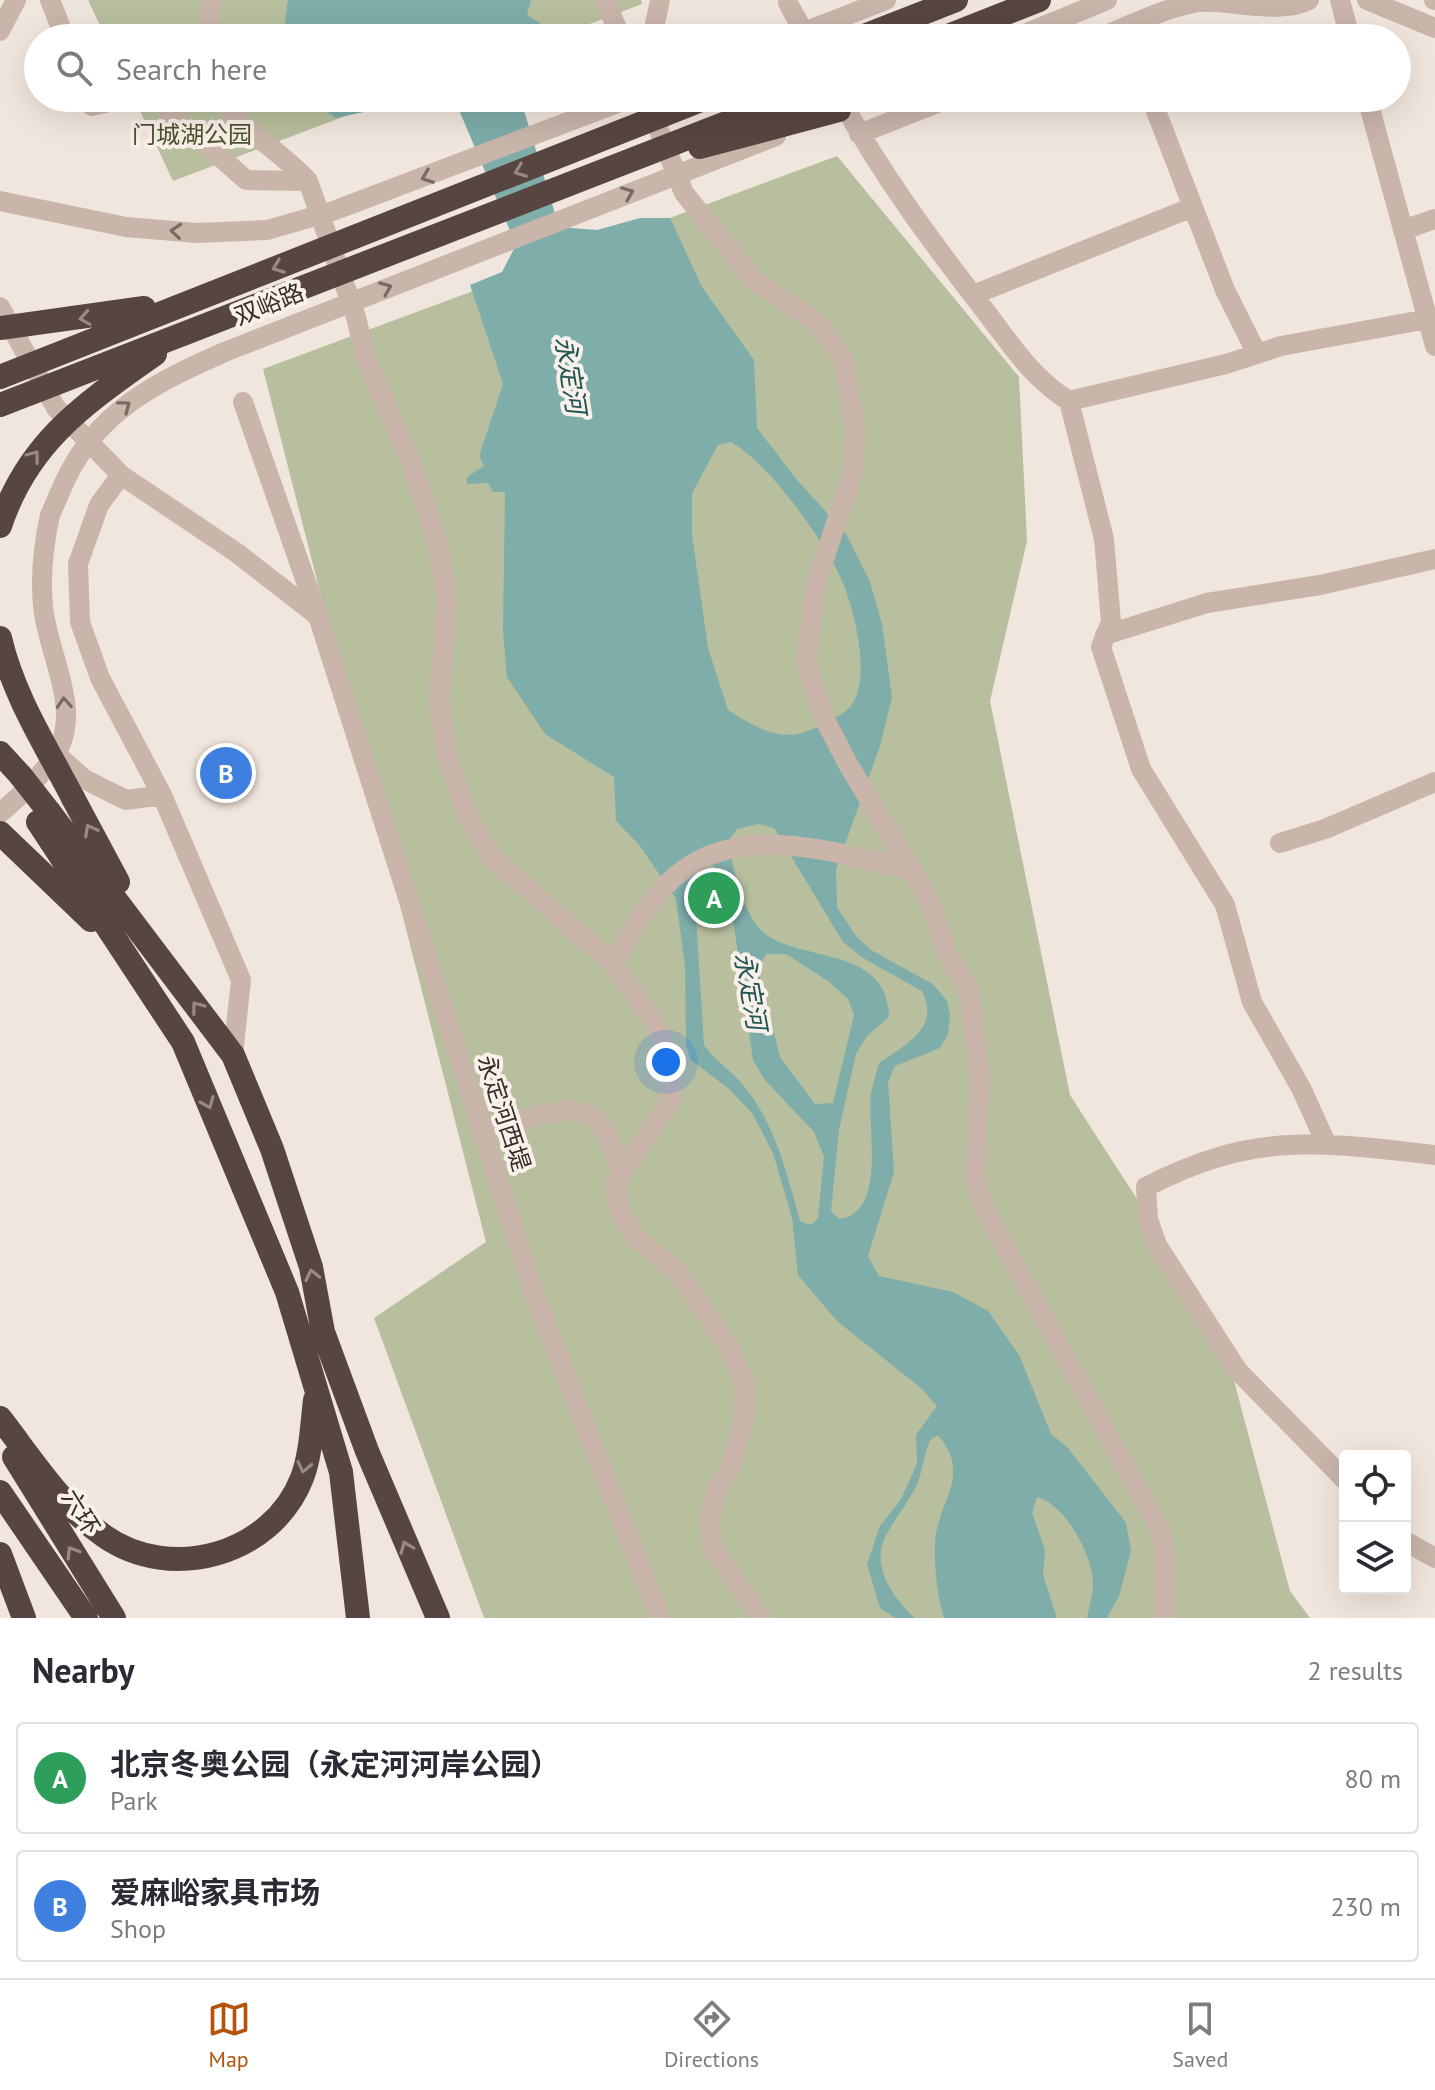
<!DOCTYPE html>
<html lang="en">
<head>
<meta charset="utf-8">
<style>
	:root { --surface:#fff; --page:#f2f2f3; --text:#2b2b33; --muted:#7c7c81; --line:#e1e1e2; --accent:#b45309 }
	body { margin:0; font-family:"PT Sans","Noto Sans SC",sans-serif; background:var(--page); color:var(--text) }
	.controls { position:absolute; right:24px; bottom:24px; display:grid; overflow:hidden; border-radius:8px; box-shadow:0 8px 32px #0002 }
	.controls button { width:72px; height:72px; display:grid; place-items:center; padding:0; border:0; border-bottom:2px solid var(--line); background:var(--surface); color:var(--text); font:40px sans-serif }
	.you { position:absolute; left:666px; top:1062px; width:28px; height:28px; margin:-20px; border:6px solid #fff; border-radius:50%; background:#1a73e8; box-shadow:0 0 0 12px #1a73e833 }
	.badge { display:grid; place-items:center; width:52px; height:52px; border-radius:50%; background:var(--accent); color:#fff; font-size:26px; font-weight:700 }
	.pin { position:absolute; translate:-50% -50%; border:4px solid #fff; box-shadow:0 2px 8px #0006 }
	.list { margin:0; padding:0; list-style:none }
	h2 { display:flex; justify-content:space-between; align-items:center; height:104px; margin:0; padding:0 32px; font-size:34px }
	h2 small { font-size:26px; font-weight:400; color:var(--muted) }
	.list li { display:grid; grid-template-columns:52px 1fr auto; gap:24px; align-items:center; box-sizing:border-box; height:112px; margin:0 16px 16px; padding:0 16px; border:2px solid var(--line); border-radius:8px }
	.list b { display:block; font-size:30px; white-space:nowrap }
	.list p { margin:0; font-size:26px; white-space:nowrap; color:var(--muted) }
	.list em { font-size:26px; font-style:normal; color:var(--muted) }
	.icon { flex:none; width:44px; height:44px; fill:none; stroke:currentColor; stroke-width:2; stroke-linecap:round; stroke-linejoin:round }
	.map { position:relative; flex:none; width:1435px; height:1618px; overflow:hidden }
	.search { position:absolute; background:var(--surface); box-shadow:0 8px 32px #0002; left:24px; right:24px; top:24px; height:88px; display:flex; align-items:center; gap:20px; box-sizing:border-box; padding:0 28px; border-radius:44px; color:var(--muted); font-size:30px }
	.sheet { height:360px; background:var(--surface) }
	nav { display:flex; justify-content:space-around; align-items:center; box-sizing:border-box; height:112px; border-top:2px solid var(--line); background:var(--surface); font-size:22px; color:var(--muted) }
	nav a { display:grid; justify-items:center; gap:4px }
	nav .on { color:var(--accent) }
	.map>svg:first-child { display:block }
	.green { fill:#b8bf9e }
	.water { fill:#7eadaa; fill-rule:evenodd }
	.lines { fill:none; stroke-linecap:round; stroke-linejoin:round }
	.minor { stroke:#c9b5aa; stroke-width:20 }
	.highway { stroke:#574541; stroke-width:24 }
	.minor-bridge { stroke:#c9b5aa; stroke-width:20 }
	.highway-bridge { stroke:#574541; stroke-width:24 }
	.oneway { stroke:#988985 }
	.oneway2 { stroke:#786a63 }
	.labels { text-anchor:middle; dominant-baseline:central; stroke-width:8; stroke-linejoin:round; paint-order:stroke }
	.park-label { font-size:24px; fill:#4a532e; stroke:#f9f0ea }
	.street-label { font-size:24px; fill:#362c29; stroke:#f9f0ea }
	.water-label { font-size:26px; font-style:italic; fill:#215654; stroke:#f9f0ea }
</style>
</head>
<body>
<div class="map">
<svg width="1435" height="1618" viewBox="0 0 1435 1618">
	<rect width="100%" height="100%" fill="#f1e6dd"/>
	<!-- green -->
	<path class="green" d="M88,0H641L642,4L553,38H106Z
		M134,98H393L173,181Z
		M837,156L1019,377L1027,541L990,701L1070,1095L1220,1328L1290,1591L1310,1618H484L374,1318L486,1242L263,369Z"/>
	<!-- water -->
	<path class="water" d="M288,0H531L527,15L540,23L537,38H283Z
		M307,98H525L523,107L559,227L597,230L640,218H670L702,287L754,360L757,428L797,480L846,534L870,582L882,624L892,697L880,746L836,869L837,907L855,935L871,950L934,985L947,1001L950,1015L948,1034L940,1048L895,1066L888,1082L894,1172L868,1256L879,1276L953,1292L988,1311L1019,1355L1051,1434L1068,1448L1126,1523L1131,1551L1119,1596L1107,1618H1087C1089,1608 1092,1597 1093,1587C1095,1559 1065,1503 1037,1497L1032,1513L1045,1550L1043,1575L1057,1618H944C937,1594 934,1567 935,1543C937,1501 973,1477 938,1435L930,1440C924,1454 923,1468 918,1482C909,1503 890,1524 883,1542C873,1570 895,1600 915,1618H895L880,1608L867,1564L880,1526L901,1499L917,1464L916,1435L937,1406L922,1389L837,1321L798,1275L792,1218L773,1153L752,1113L728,1088L691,1060L686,1045L685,966L676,899L640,846L616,821L614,777L545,734L507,677L503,630L505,492H493L488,483L467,484V477L484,466L479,456L503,384L470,285L502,272L516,245L454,98L420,100L336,118ZM731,442C768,463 815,529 836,568C852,597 875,681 849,708C843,715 831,719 823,724C785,746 762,731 728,710L708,648L692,535V493L718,445ZM758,824L774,828L843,942L863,958L922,991C941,1028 905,1045 879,1063C876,1073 873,1084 871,1094C867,1128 887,1214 839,1219L831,1211L839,1130L856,1054L867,1036L889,1017C888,941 788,965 758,927C741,905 732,867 729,840L737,829ZM712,865L719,870L734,926L753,1060L765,1080L814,1132L824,1156L818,1218L811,1225L800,1221C787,1174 775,1123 743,1085C731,1070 715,1061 704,1045L694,884L696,873ZM766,954H786L828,981L848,999L854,1015L833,1103L815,1104L780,1057L758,969Z"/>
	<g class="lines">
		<!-- minor -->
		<path class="minor" d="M50,0L65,38
			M605,0L621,38
			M1340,0L1350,38
			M1367,0L1435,28
			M1434,0H1435
			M788,3L807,38
			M0,31L16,0
			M210,38L211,0
			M652,38L660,0
			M1015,38L1107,0
			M1099,38C1131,25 1163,8 1199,2C1232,0 1281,15 1309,0
			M89,98L92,106L124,98
			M154,98L246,180L308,181
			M220,98C244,133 280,150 308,181L356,317L366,359L411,462L438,544L447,600L439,700L447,756L469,819L492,857L612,963L654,1021L668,1053L672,1099L615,1183L620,1212L636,1238L676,1270L731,1350L745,1384L744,1419L730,1469L716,1489L710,1519L712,1546L761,1618
			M646,98L684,193L755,281L818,323L844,361L855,429L854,469L816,583L806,661L824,718L848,764L929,899L947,954L969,989L980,1078L975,1177L984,1208L1161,1532L1165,1559V1618
			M840,98C881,174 933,244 986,312C1012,346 1032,378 1069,401L1226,364L1281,346L1428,319
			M1151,98L1225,290L1257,354
			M1367,98L1435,346
			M859,134L950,98
			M1403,230L1435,219
			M973,295L1193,207
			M0,307L56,408L121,475L237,553L318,616
			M1069,401L1104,539L1111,622L1101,647L1141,769L1225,905L1252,1002L1301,1088L1326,1143
			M243,402L318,616L535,1296L660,1618
			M121,475L99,505L78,564L80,622L100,678L162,795L241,980L233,1055
			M1105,635L1207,603L1320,585L1435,559
			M56,754L84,779L126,800L162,795
			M0,813C18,798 42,775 55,755C84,711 47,653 43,606C40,574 43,547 50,515
			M1280,843L1325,829L1435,782
			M612,963C629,938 643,909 664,887C731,815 831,853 914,870
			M483,1133C510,1125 568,1099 593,1117C609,1128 615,1156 621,1173
			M1345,1480L1238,1371L1157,1245L1148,1219L1146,1187C1254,1131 1319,1142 1435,1155
			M1405,1541L1435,1558"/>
		<!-- highway -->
		<path class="highway" d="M859,38L956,0
			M943,38L1039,0
			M0,753L21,776
			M73,798L118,882
			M50,813L233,1055L272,1149L311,1267L323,1332L367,1451L438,1618
			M38,822L183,1042L287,1292L341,1472L358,1618
			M0,833L91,920
			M0,1418C32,1459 61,1506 104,1536C171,1583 272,1555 302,1478C311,1455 312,1424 315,1400
			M14,1457L114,1618
			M0,1492L86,1618
			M0,1554L24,1618"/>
		<!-- minor-bridge -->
		<path class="minor-bridge" d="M789,38L886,0
			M827,115L868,98
			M0,201L126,227L197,233L267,230L333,211L631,98
			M50,515C58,498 64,480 74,464C108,404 168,377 227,351L776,136"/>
		<!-- highway-bridge -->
		<path class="highway-bridge" d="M700,147L839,110
			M0,328L144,308
			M0,377L706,98
			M0,405L791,98
			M0,526C28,441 86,403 155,354
			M0,638C13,695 46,746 73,798
			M21,776L50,813"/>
	</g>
	<!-- one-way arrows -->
	<defs><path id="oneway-chevron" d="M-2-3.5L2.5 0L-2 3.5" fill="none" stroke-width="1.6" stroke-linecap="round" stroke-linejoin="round" transform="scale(2)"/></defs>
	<g class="oneway">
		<use href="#oneway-chevron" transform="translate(520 171) rotate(159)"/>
		<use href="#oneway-chevron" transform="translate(278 267) rotate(159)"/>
		<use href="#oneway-chevron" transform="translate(85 318) rotate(171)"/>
		<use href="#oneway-chevron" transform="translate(34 456) rotate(-53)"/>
		<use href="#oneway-chevron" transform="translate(90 830) rotate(-118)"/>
		<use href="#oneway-chevron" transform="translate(197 1007) rotate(-127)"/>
		<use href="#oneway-chevron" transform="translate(208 1103) rotate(67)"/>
		<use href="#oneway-chevron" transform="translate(312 1275) rotate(-103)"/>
		<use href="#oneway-chevron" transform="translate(304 1467) rotate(102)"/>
		<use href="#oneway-chevron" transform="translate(406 1547) rotate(-112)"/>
		<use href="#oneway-chevron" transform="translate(72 1552) rotate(-122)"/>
	</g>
	<g class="oneway2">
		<use href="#oneway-chevron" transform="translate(427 177) rotate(159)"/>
		<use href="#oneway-chevron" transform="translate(628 193) rotate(-22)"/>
		<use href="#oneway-chevron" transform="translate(176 231) rotate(-175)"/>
		<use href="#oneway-chevron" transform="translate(386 288) rotate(-22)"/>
		<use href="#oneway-chevron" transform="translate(125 406) rotate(-37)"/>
		<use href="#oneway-chevron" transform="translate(64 703) rotate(-94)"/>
	</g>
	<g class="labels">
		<!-- park labels -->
		<g class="park-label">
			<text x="192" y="134">门城湖公园</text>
		</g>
		<!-- street labels -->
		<g class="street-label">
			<text transform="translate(269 304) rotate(-22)">双峪路</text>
			<text transform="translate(504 1113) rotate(72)">永定河西堤</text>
			<text transform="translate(81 1512) rotate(58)">六环</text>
		</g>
		<!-- water labels -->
		<g class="water-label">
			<text transform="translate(571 375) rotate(81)">永定河</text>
			<text transform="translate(751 991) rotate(80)">永定河</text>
		</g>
	</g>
</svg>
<div class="controls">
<button><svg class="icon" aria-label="locate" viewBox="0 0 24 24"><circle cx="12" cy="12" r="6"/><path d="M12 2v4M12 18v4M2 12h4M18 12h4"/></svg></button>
<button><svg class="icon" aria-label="layers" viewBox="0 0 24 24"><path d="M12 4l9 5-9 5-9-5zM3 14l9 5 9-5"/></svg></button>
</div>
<div class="you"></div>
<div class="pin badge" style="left:714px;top:898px;background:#2e9e5b">A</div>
<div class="pin badge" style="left:226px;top:773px;background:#3f7fe0">B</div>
<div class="search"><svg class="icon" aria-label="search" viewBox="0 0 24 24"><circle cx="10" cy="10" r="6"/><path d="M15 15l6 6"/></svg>Search here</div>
</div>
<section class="sheet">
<h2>Nearby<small>2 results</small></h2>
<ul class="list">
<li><span class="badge" style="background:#2e9e5b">A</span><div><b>北京冬奥公园（永定河河岸公园）</b><p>Park</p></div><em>80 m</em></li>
<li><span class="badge" style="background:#3f7fe0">B</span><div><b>爱麻峪家具市场</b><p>Shop</p></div><em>230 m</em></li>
</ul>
</section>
<nav>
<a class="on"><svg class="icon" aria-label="map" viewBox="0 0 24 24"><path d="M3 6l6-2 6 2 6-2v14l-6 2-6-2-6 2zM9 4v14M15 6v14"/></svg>Map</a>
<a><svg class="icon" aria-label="directions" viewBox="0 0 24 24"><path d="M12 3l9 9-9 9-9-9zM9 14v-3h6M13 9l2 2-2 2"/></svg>Directions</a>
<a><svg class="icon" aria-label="saved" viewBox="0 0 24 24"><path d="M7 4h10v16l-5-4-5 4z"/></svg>Saved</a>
</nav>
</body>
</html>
